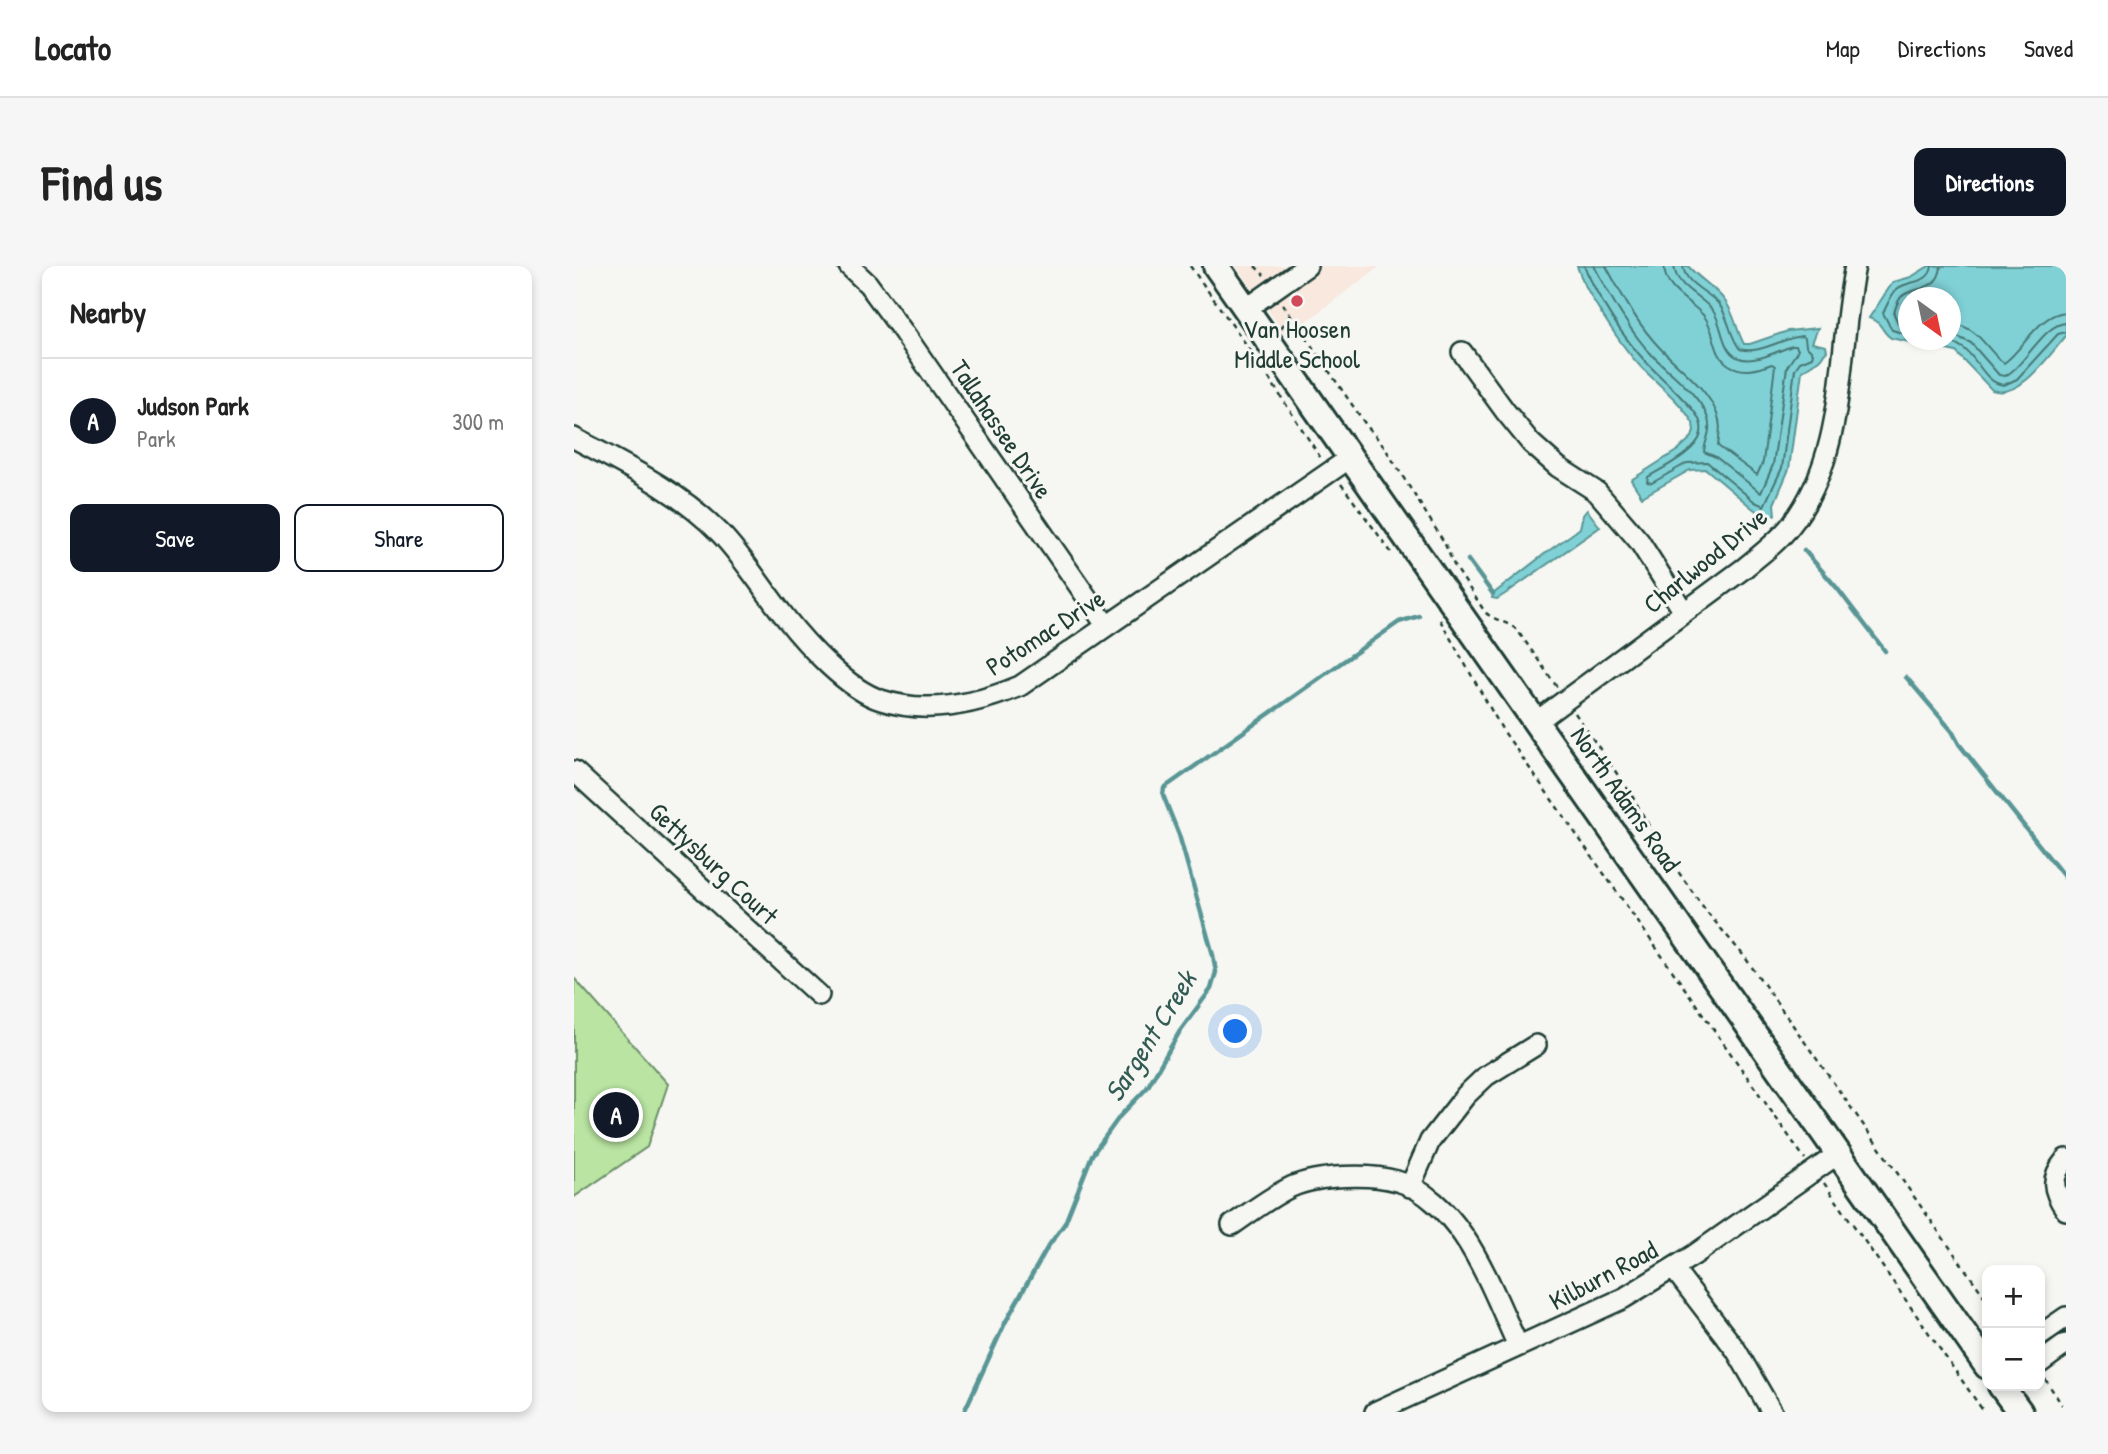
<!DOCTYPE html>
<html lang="en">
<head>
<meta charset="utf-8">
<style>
	:root { --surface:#fff; --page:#f6f6f6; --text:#222; --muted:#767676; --line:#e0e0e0; --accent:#111827 }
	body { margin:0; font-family:"Patrick Hand",sans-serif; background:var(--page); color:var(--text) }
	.controls { position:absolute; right:21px; bottom:21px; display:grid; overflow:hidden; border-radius:14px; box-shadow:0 4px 10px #0003 }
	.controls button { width:63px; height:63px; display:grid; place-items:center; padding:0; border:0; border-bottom:2px solid var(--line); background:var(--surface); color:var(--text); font:35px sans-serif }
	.compass { position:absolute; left:1324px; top:21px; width:63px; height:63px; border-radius:50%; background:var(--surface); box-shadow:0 4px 10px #0003; rotate:147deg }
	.you { position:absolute; left:662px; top:766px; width:24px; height:24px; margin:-18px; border:5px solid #fff; border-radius:50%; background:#1a73e8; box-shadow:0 0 0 10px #1a73e833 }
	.badge { display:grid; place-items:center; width:46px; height:46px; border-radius:50%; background:var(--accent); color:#fff; font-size:23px; font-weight:700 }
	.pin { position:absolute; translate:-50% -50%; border:4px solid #fff; box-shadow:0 2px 7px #0006 }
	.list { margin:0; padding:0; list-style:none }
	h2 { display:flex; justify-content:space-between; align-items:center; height:91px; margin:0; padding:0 28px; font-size:30px }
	h2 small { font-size:23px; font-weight:400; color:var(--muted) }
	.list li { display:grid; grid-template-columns:46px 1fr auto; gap:21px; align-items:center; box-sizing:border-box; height:126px; padding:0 28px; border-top:2px solid var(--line) }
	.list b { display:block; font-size:26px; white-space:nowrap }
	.list p { margin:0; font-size:23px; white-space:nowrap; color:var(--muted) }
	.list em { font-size:23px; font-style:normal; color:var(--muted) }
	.actions { display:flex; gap:14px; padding:21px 28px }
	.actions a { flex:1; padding:16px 0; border:2px solid var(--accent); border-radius:14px; text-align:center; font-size:24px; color:var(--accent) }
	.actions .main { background:var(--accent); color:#fff }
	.map { position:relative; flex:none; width:1492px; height:1146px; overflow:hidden; border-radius:14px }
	header { display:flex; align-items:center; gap:42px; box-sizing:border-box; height:98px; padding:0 35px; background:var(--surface); border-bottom:2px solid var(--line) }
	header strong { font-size:33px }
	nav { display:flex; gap:38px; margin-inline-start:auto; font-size:24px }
	.intro { display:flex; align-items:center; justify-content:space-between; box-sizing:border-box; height:168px; padding:0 42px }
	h1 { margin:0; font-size:49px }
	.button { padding:18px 32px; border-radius:14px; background:var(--accent); color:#fff; font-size:24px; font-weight:700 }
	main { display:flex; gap:42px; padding:0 42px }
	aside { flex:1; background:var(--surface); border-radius:14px; box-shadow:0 4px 10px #0003 }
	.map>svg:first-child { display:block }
	.built { fill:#f8e8dd }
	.green { fill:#b9e4a1; stroke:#6c906a; stroke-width:2 }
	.water { fill:#80d1d6; stroke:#599695; stroke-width:2; fill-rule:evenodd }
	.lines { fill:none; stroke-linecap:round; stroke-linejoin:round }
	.shore { stroke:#467875; stroke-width:2 }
	.stream { stroke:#599695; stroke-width:4.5 }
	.minor-casing { stroke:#1f3d34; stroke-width:24 }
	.major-casing { stroke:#1f3d34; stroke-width:30 }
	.path { stroke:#1f3d34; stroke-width:2.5; stroke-dasharray:5 5; stroke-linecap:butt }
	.minor { stroke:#f6f6f2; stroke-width:19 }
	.major { stroke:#f6f6f2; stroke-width:24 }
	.poi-dot { fill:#d1495b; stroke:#f6f6f2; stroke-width:2.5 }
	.labels { text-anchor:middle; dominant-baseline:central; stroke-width:6; stroke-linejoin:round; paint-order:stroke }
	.poi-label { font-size:26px; fill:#1f3d34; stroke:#f6f6f2 }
	.street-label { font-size:26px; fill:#1f3d34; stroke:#f6f6f2 }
	.water-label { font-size:28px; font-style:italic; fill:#325b54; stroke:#f6f6f2 }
</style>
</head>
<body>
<header>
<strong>Locato</strong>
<nav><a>Map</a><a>Directions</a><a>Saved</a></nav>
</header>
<div class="intro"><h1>Find us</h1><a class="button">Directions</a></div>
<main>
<aside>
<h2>Nearby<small></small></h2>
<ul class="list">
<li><span class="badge">A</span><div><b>Judson Park</b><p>Park</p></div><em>300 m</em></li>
</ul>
<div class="actions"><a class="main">Save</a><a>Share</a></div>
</aside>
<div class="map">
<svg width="1492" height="1146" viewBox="0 0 1492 1146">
	<rect width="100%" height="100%" fill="#f6f6f2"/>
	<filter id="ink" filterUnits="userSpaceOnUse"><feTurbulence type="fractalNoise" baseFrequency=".0143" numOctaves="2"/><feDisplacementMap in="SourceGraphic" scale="14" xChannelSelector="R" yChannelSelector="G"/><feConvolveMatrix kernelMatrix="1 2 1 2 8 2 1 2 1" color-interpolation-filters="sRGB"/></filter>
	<g filter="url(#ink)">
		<!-- built -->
		<path class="built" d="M662,0H806L713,70Z"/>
		<!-- green -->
		<path class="green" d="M0,712L94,818L73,881L0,931Z"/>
		<!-- water -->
		<path class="water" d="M1003,0H1114C1125,13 1142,22 1151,35C1161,48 1162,64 1170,78H1176L1214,65L1244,62L1238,77L1252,80L1253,85L1245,94L1228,105L1215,203L1200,238L1201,249L1185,247L1177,241L1132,203L1116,204L1068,231L1057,214L1104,184L1118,171L1120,165L1119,157C1106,135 1085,119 1067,101C1048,81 1011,26 1003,0Z
			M1355,0H1489L1492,9V70C1476,88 1446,134 1418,124L1382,86L1317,72C1306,65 1310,57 1295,52L1319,16L1337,11ZM1335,32H1377V74H1335Z
			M1013,244L1026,261L931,328L923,333L918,332L919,328L973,286L1001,266L1006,262L1009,249Z"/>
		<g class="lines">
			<!-- shore -->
			<path class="shore" d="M1010,0C1025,33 1047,69 1072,96C1083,108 1095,118 1106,130C1115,140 1130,152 1127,167C1124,185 1089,202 1074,211L1073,216L1078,217L1113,197L1133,196L1181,236L1190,240L1208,202L1221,103L1226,96L1238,91L1239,87L1232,80L1231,72L1228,70C1208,72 1185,89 1166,83C1155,70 1155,50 1144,37C1133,25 1111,18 1109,0
				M1020,0C1037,31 1054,64 1079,90C1097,108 1123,126 1133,150C1139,165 1131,173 1130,186L1142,191L1187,227L1199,199L1213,101L1224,84L1222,80H1218C1203,85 1181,98 1165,92C1147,86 1149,58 1139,45C1127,29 1102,22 1100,0
				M1032,0C1048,29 1063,58 1086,82C1105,102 1133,121 1143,148C1148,159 1145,169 1144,180L1183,209L1189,196L1201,100L1198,98C1184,103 1169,108 1155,99C1138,88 1142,65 1130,50C1115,33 1091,26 1090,0
				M1377,57C1407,62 1410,82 1430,97C1451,82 1464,48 1492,46
				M1335,60L1324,57L1320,48C1321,43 1324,35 1327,31C1338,20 1365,27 1367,0
				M1377,68L1397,77L1425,109L1431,110C1452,99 1469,58 1492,57
				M1335,69L1318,64L1309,47C1313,40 1317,28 1323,23C1333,14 1356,19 1358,0
				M1356,74C1367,76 1380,75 1389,82C1404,92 1411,118 1430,119L1443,113L1484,68L1492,66"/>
			<!-- stream -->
			<path class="stream" d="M1230,284L1263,322L1311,385
				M894,294L919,328
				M1332,411L1378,465L1385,478L1492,613
				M390,1146L431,1057L473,982L491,957L518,889L546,850L573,822L606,765L637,723L642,706L639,689L605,569L589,529L590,522L825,356L845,350"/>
			<defs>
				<path id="minor" d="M275,0L294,18L330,67L532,359
					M672,43L733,0
					M888,86L931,145L957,177L984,201L1023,226L1065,275L1110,346
					M0,172C52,200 105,225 146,267C171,293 189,324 211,351C232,378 274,424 307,434C353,449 403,438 446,420L776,192
					M962,456L1169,303C1186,289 1204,276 1217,259C1274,186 1263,86 1281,0
					M0,505L245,729
					M1492,893C1476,912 1478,924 1492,944
					M836,921L856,875L892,829L912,810L962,779
					M658,959C677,946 696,931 717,921C744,909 795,907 823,915C850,922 874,947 889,969C912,1003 927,1043 944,1080
					M1099,1002L1162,1084L1198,1146
					M1466,1069L1492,1051
					M1466,1097L1492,1078
					M801,1146L1050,1032L1120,989L1264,888"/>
				<path id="major" d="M642,0L1413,1100
					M1427,1120L1446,1146"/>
			</defs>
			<!-- minor casing -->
			<use href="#minor" class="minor-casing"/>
			<!-- major casing -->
			<use href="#major" class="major-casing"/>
			<!-- path -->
			<path class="path" d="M616,0L679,88
				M681,0L690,9
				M709,38L792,159L809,179L870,276L880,299L911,346C920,355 934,355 944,365L983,421
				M707,62L717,48
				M689,103L748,194
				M767,218L817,286
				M866,354L928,463L1231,893
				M1001,447L1057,528L1088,583L1133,646L1170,690L1413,1034
				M1250,917L1410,1146
				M1471,1113L1492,1145"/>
			<!-- minor -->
			<use href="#minor" class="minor"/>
			<!-- major -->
			<use href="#major" class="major"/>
		</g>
	</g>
	<!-- markers -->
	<circle class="poi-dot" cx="723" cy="35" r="7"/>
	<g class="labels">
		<!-- poi labels -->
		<g class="poi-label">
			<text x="723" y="62">Van Hoosen<tspan x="723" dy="30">Middle School</tspan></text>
		</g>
		<!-- street labels -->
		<g class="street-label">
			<text transform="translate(428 163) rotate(56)">Tallahassee Drive</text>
			<text transform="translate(1131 294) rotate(-39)">Charlwood Drive</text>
			<text transform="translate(471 366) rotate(-33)">Potomac Drive</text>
			<text transform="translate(1052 533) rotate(55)">North Adams Road</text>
			<text transform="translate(140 597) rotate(43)">Gettysburg Court</text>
			<text transform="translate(1029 1009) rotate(-28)">Kilburn Road</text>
		</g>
		<!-- water labels -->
		<g class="water-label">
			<text transform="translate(576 770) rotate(-58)">Sargent Creek</text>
		</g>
	</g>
</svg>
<div class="controls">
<button>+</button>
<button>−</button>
</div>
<svg class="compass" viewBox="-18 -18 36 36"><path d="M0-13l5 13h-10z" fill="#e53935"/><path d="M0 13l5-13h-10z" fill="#767676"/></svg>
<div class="you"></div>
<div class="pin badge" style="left:42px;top:849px">A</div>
</div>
</main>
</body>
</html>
